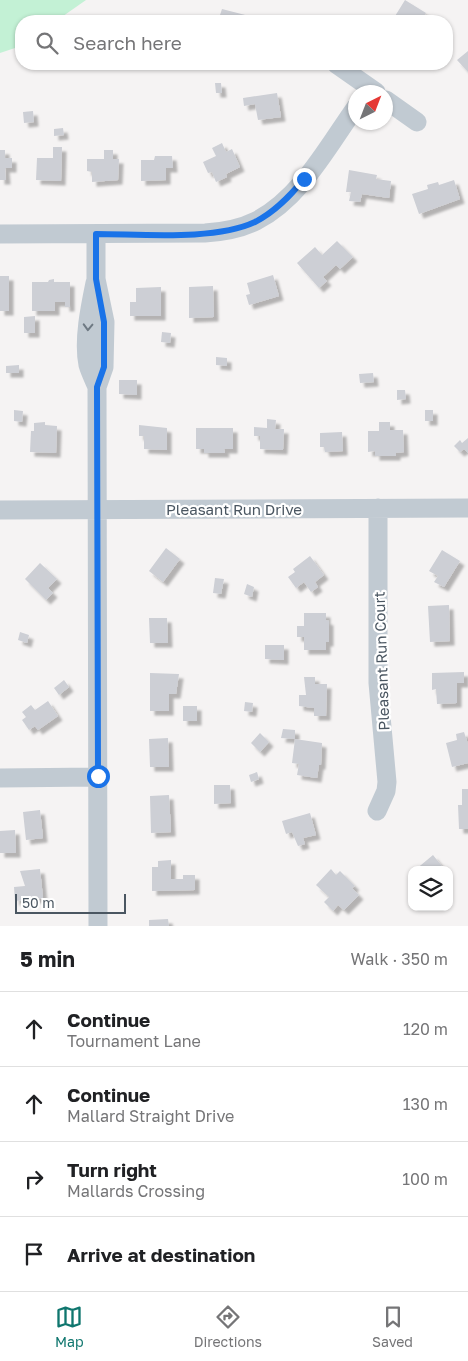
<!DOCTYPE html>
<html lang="en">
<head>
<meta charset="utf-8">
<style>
	:root { --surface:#fff; --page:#f6f6f6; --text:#202124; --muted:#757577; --line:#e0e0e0; --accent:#0f766e }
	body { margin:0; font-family:"Golos Text",sans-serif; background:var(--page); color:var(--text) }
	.controls { position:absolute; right:15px; bottom:15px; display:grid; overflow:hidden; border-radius:10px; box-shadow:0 1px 4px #0004 }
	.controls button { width:45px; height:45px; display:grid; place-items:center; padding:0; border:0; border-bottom:1px solid var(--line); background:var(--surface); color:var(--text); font:25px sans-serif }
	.compass { position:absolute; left:348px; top:85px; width:45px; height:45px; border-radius:50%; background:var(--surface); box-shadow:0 1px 4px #0004; rotate:42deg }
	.scale { position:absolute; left:15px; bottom:12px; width:111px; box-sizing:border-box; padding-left:5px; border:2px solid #4a5661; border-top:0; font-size:14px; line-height:18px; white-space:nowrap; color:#4a5661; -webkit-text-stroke:4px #fff; paint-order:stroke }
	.stop { position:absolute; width:15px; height:15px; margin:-11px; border:4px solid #1a73e8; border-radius:50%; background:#fff }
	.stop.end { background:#1a73e8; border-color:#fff; box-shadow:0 1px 5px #0008 }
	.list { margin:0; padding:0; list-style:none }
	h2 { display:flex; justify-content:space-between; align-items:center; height:65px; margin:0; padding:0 20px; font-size:21px }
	h2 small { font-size:16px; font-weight:400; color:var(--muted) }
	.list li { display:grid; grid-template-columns:32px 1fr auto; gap:15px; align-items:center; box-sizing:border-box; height:75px; padding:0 20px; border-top:1px solid var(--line) }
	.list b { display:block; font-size:19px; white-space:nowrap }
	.list p { margin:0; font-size:16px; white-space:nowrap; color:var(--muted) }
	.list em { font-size:16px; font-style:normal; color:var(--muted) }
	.icon { flex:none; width:28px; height:28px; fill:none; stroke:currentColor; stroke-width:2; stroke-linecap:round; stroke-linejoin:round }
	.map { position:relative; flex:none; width:468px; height:926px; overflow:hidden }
	.search { position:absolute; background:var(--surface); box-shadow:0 1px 4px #0004; left:15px; right:15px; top:15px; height:55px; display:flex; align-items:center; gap:12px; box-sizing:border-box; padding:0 18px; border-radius:20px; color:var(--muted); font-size:19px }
	.sheet { height:365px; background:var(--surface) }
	nav { display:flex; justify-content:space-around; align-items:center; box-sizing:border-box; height:70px; border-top:1px solid var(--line); background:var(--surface); font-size:14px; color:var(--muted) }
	nav a { display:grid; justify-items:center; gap:2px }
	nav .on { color:var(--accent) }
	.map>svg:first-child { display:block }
	.green { fill:#c3f1d5 }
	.building { fill:#cdcfd5; filter:url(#shadow) }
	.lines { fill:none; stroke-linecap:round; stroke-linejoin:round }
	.minor { stroke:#c1cad2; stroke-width:19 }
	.oneway { stroke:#6e7983 }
	.route { stroke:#1a73e8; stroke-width:6 }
	.labels { text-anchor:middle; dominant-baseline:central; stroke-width:4.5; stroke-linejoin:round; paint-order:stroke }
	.street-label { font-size:15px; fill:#4a5661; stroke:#fff }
</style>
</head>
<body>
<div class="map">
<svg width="468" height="926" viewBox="0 0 468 926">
	<defs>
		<filter id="shadow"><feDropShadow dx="4.5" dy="4.5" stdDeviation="1" flood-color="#0004"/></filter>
	</defs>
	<rect width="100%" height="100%" fill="#f5f3f3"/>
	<!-- green -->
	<path class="green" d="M0,0H86L56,21H21V46L0,53Z"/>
	<!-- building -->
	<path class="building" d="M405,0L426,13L424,16L433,21H392Z
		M222,9L253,17L252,21H218Z
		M468,51V72L457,60Z
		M215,83H221L222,93H216Z
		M277,93L281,117L258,120L255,104L244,106L243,98Z
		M33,111L34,122L24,123L23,112Z
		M63,128L64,135L54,136V129Z
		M222,143L226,152L232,149L240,167L226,174L227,177L216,182L212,172L208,173L203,162L216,156L212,148Z
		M53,147H62L61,181L36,180L37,158H53Z
		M0,150H5V158H12V168H5L6,180H0Z
		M104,150H113V159H119L118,180L92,182V172L87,171V159H104Z
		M155,156H172L173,168H166V180L141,181V160H154Z
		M349,170L377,175L376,179L391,181L389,198L362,194L360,202L349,201L351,192H346Z
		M454,180L460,199L419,214L412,194L428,189L427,185L438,182L439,185Z
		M337,241L353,257L340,269L336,265L323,277L327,281L319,288L297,263L315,247L322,255Z
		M273,275L279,296L249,305L246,295L250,294L247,283Z
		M0,276H9V311H0Z
		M54,279V282H70V307H65V302H55V311H32V282H48L49,280Z
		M213,286L214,317L189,318V287Z
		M161,287V316H130V302H136V288Z
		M35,316V333H24V317Z
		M162,332L171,333L170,343L161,342Z
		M216,357L227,358V366L216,365Z
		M19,365V373H6V366Z
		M373,373L374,382L360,383L359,374Z
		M119,380H137V395L119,394Z
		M397,390H405L406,399L397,400Z
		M14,410L23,411L22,422L14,421Z
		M425,410H433V421H425Z
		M267,419L276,420L275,429H284L283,450L260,449V436H254V427L267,428Z
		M45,422V425L57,426L56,453L30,452L31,431H34V423Z
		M379,422H390V430H403L404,452L396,453V456H375V451L368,452V431H379Z
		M139,425L167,428V450L144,449V436H139Z
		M196,428H233V449H224L225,453H204V449H196Z
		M342,432L343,451L325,452L324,447H320V433Z
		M468,438V453L464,449L460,452L454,446L460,440L462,443Z
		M166,548L180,559L163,582L149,571Z
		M442,550L460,561L444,587L434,582L438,576L429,571Z
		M310,556L324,575L315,582L318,587L311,592L304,582L296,588L288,577L295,572L293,569Z
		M40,563L57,579L48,588L53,593L46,600L25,579Z
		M215,578L224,579L221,594L213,593Z
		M247,584L254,587L252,597L244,594Z
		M449,605L450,641L430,642L428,606Z
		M304,613H326V620L329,621V642H326V650H304V637H297V626H304Z
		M149,618H167L168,643H150Z
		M20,632L29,635L27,643L18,640Z
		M265,645H284V660L265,659Z
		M464,672V683H457V703L437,704L436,689L432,690V673Z
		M150,673L179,674L176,694H169V711H150Z
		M304,677H315V684H327L326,716H314V708L299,706V695H306Z
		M64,680L69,687L59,695L54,688Z
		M48,701L58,716L38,730L35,726L29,730L22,720L26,717L22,712L31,705L35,710Z
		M245,702L253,703L252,712L244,711Z
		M183,706H197V721H183Z
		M283,729L295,730V739L281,738Z
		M464,732L468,744V763L452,767L446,743L457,740L456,734Z
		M260,733L269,742L260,752L251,743Z
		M168,738L169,767H150L149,739Z
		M295,739L322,743L321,765H319L317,778L297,775L299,764L292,763Z
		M257,772L259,779L251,782L249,775Z
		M214,785H230L231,803L214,804Z
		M462,789H468V829H459L458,805H462Z
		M169,795L171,832L151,833L150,796Z
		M40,810L43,838L26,840L23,812Z
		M310,813L316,835L303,838L305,844L298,846L292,832L286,834L282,821Z
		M15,830L16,853H0V831Z
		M433,855L445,870H415Z
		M171,860V879H183V875H195V890L152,891V867H158V861Z
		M40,869L43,898L15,901L14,887L25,886L20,871Z
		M331,869L336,875L340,871L355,886L352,888L359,895L344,910L338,905L333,911L324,902L329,897L316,885Z
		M168,919L169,926H149V920Z"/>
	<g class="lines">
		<!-- minor -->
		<path class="minor" d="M336,64L376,92
			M386,100L417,122
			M0,234L205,233C222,232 240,229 256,221C301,198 328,146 356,107
			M96,234V279L105,322L104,367L97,387L98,926
			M95,283C90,307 83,341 88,365C90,372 94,380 97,387
			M0,510L468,508
			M0,778L97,777
			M377,811L386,791L387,782L378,683V508"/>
	</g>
	<!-- one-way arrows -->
	<defs><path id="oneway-chevron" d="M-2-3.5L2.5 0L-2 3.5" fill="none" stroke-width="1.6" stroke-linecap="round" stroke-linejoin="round" transform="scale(1.25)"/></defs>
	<use class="oneway" href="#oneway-chevron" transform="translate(88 327) rotate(92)"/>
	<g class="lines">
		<!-- route -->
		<path class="route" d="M98,776L97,387L104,367V322L96,279V234C141,234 215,241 255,222C275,212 290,196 304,179"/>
	</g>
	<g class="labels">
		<!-- street labels -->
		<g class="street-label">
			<text x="234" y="509">Pleasant Run Drive</text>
			<text transform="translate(381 661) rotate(-92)">Pleasant Run Court</text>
		</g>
	</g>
</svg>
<div class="controls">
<button><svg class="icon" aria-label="layers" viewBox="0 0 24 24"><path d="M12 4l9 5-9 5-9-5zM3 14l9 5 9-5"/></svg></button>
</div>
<svg class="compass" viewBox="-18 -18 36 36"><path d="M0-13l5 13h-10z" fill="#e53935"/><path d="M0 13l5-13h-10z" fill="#757577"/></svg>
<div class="scale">50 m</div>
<div class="stop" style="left:98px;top:776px"></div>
<div class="stop end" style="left:304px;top:179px"></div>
<div class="search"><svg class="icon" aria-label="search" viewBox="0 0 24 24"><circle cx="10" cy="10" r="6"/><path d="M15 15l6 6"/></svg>Search here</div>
</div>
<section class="sheet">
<h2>5 min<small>Walk · 350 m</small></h2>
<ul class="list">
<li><svg class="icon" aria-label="ahead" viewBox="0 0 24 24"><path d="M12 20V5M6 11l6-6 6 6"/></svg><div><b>Continue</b><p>Tournament Lane</p></div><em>120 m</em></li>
<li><svg class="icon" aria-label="ahead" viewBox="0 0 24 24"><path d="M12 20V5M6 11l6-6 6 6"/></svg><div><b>Continue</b><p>Mallard Straight Drive</p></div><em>130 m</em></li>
<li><svg class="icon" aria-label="right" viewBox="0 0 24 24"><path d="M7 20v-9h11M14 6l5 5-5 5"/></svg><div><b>Turn right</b><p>Mallards Crossing</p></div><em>100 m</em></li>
<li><svg class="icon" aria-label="arrive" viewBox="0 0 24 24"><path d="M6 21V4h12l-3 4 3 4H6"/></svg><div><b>Arrive at destination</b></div></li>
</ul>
</section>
<nav>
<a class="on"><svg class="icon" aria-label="map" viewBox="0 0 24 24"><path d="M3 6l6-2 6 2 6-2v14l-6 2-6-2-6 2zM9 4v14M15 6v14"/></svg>Map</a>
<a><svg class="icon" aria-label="directions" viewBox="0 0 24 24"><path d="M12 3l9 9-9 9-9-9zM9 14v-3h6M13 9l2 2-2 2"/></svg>Directions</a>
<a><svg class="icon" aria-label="saved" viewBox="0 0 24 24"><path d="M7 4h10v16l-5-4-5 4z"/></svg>Saved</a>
</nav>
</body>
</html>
